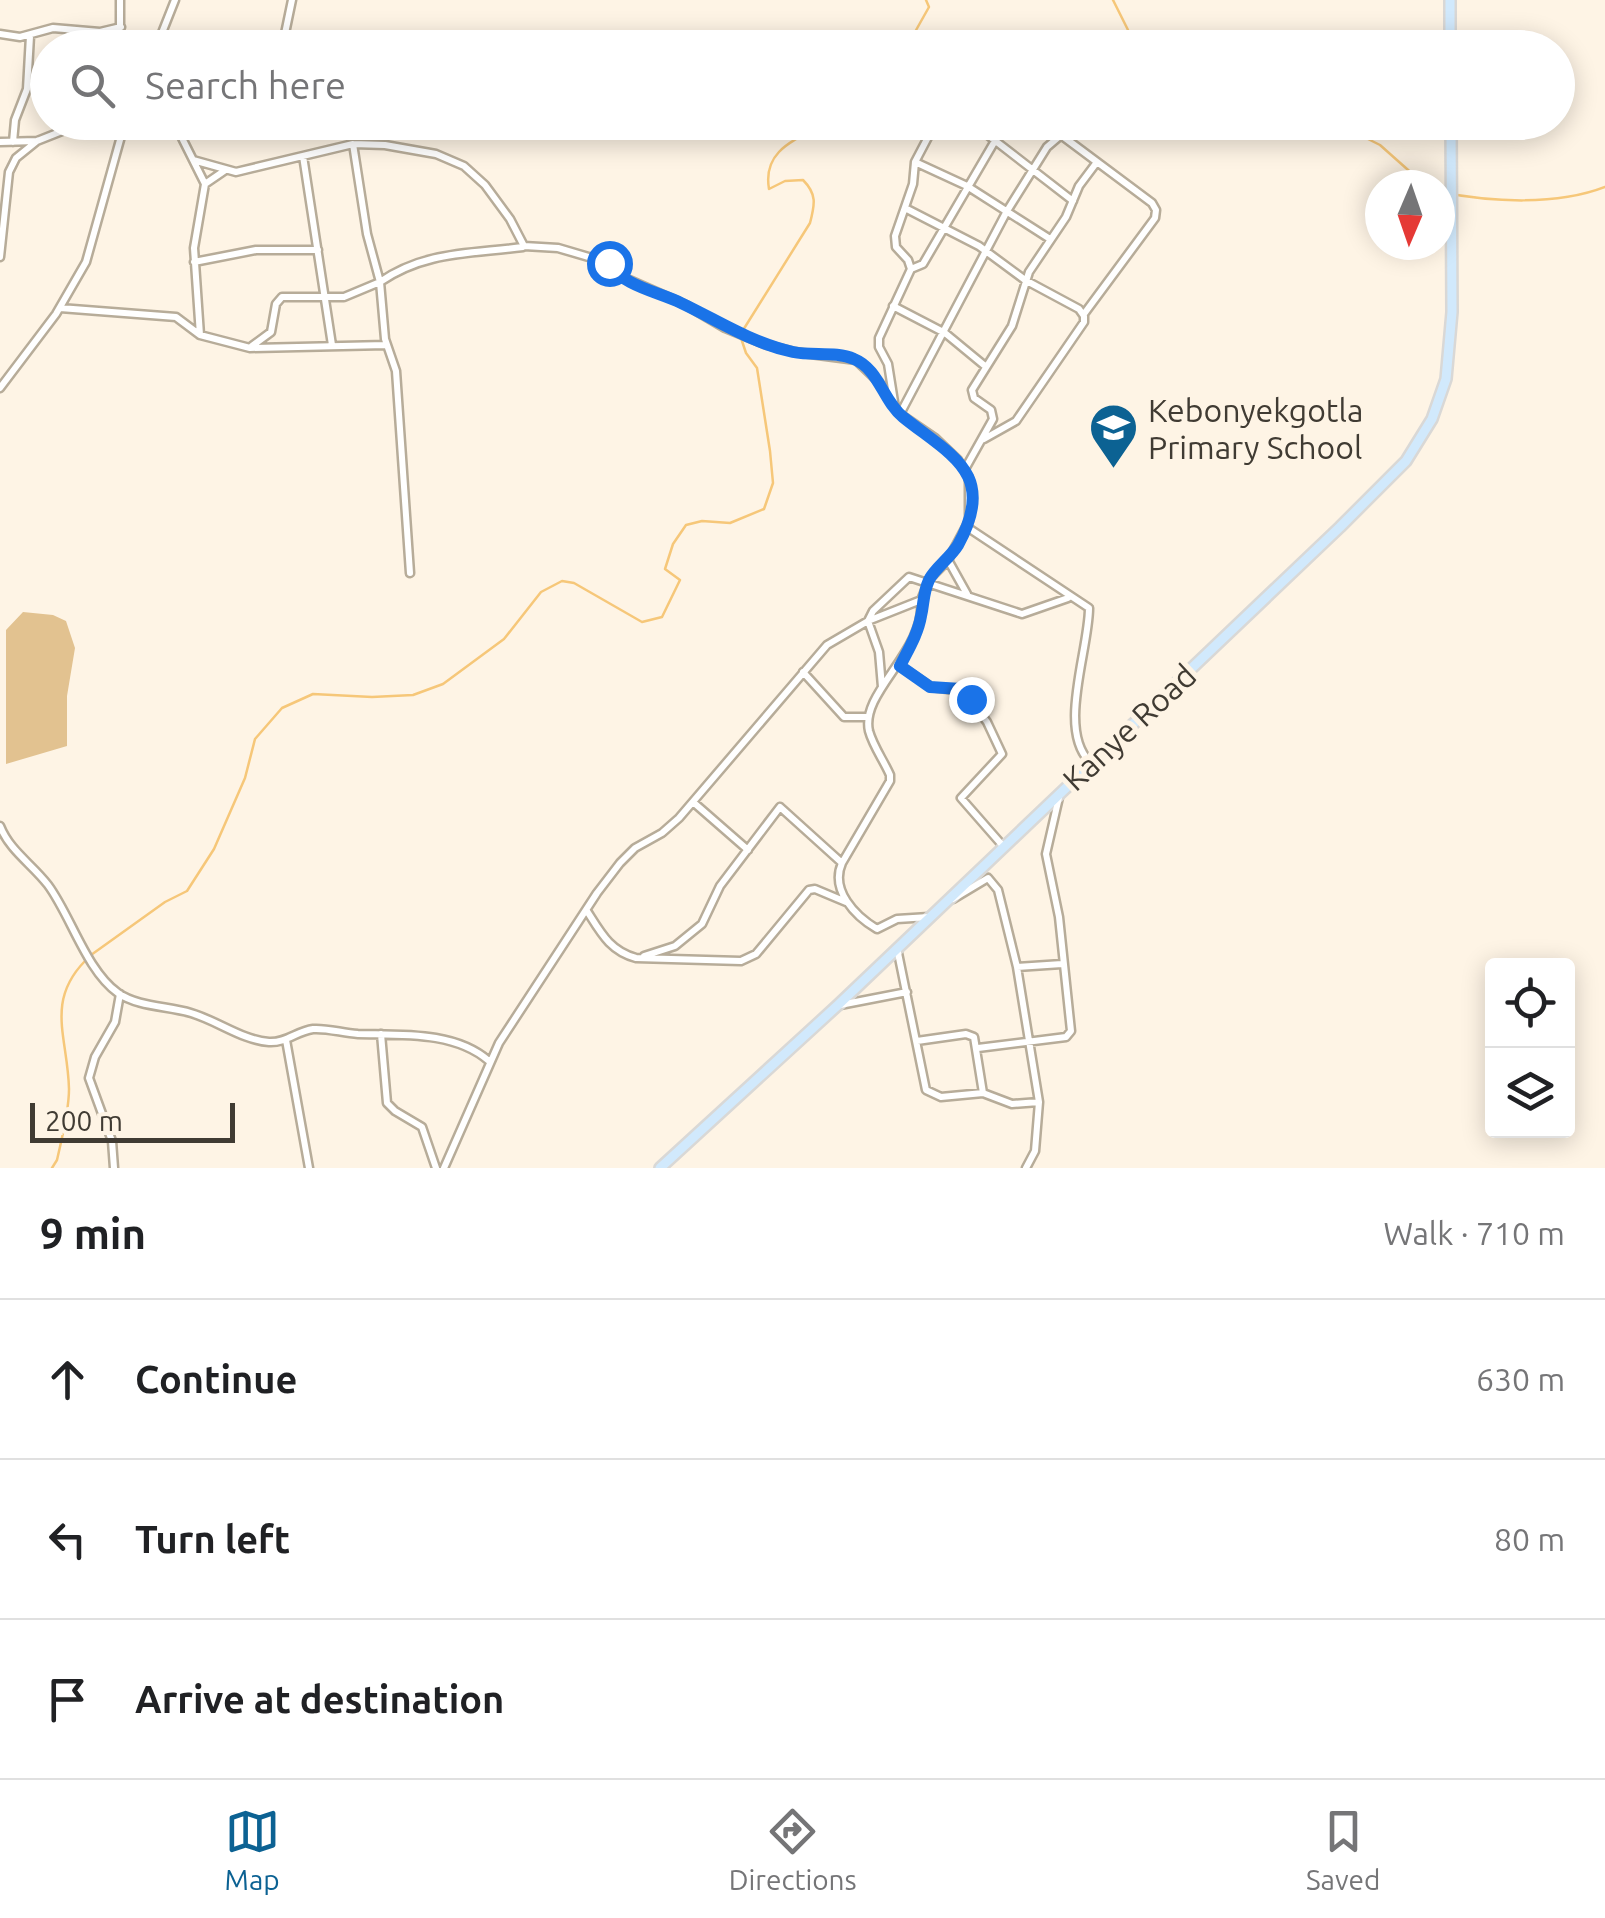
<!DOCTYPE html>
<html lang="en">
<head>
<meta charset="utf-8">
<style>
	:root { --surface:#fff; --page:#f6f6f6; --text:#202124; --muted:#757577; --line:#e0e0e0; --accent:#0c6293 }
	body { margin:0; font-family:Ubuntu,sans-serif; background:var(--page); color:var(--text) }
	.controls { position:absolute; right:30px; bottom:30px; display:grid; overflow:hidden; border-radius:10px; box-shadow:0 5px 25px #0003 }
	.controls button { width:90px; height:90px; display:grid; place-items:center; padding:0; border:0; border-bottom:2px solid var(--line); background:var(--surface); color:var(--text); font:50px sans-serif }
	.compass { position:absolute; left:1365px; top:170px; width:90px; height:90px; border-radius:50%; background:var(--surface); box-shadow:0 5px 25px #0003; rotate:182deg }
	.scale { position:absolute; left:30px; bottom:25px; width:205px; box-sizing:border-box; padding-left:10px; border:5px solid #403b33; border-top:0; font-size:28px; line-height:35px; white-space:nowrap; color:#403b33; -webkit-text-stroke:8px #fef4e5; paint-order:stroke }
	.stop { position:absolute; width:30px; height:30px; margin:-22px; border:8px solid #1a73e8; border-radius:50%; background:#fff }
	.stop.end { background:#1a73e8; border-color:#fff; box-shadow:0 2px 10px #0008 }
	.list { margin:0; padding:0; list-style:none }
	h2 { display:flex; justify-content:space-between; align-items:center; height:130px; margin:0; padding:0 40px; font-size:42px }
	h2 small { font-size:32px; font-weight:400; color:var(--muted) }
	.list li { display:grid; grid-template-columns:65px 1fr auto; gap:30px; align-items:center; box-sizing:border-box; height:160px; padding:0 40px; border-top:2px solid var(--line) }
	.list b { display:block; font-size:38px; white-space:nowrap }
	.list em { font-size:32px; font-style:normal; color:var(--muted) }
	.icon { flex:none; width:55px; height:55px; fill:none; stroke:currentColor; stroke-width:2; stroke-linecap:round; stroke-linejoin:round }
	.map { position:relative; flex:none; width:1605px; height:1168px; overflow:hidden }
	.search { position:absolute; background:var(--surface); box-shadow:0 5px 25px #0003; left:30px; right:30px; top:30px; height:110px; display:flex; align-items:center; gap:25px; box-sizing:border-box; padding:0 35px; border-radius:55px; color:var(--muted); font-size:38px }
	.sheet { height:610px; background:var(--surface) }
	nav { display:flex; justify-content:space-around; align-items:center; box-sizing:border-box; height:140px; border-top:2px solid var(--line); background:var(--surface); font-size:28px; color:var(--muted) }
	nav a { display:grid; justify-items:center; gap:5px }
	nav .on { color:var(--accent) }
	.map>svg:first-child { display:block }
	.green { fill:#e2c290 }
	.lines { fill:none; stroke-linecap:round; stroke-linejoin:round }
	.stream { stroke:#f6c779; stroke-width:2.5 }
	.minor-casing { stroke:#b7ac99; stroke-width:11 }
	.major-casing { stroke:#d9d8d6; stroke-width:14 }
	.minor { stroke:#fff; stroke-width:6 }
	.major { stroke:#d1e9fc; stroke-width:9 }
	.route { stroke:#1a73e8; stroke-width:12 }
	.labels { text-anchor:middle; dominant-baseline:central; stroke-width:10; stroke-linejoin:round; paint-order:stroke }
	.poi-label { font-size:32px; fill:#403b33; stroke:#fef4e5; text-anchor:start }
	.street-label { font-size:32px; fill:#403b33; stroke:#fef4e5 }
</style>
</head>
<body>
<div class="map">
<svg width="1605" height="1168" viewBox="0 0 1605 1168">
	<rect width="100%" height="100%" fill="#fef4e5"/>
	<!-- green -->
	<path class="green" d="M23,612L53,615L66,621L75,648L67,696V746L6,764V630Z"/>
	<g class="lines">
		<!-- stream -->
		<path class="stream" d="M1113,0L1137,48
			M906,48L929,7L926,0
			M1334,122L1380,145L1425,185
			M1440,192C1491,202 1556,206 1605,187
			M91,955L165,902L187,891L214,849L245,778L255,739L282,708L313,694L372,697L413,695L443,684L504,639L541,592L562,581L574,583L642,622L662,617L680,580L665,569L673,544L686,525L702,521L730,523L764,509L773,483L770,451L757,368L746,353L740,335L810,223C815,204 817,194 803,180L785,181L769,189C762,148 799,139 828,122
			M52,1168L57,1160C62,1137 69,1112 69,1089C68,1038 45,1002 85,961"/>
		<defs>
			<path id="minor" d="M120,0V48
				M0,34L20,37L53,28L100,32L121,27
				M156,48L175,0
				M282,48L292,0
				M174,122L205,184L194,248L200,335L250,348L386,345
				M971,122L1073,201
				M1048,122L1058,136
				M0,142L37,141L85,122
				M13,142L15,120L27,89L30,36
				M303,156L332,345
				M193,160L236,172L353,144L385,145L436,154L464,166L485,185L510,219L524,246L558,248L609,263L615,272L625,278L686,305L725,328L767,345L795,352L856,360L879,382L900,414L935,438L958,460L969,478V521L948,560L930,578L921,600L868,621L827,645L679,818L662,833L635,848L620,863L597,893L499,1043L444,1168
				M915,162L967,186L1050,239
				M205,184L224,171
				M905,208L979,246L1025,280L1079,309L1084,316V322L1016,421L984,439
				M0,257L9,172L16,158L37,141
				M194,262L256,250H318
				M911,269L908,260L896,247L895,236L913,184L915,162L936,122
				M893,306L945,333L985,366
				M60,308L176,317L200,335
				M252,346L271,332L276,304L282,297H344L380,282L367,234L353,144
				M0,388L56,314L86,262L125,122
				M895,408L888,364L879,347V338L911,269L923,264L1006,122
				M900,414L1007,211L1047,147L1061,135L1152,203L1156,210L1155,218L1084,314
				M965,469L993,419L991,410L974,398L972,390L1012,326L1029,272L1066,217L1079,186L1097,162
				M967,527L1089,608C1089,650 1057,730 1090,762
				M948,560L967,594
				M410,573L396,371L385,339L380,282C425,251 470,254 523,247
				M921,600C926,651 860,692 869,731C873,746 884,761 890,775V781L842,863C830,890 855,916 877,929L897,919L929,917
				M900,666L931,687L964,691L987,722L1002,754L961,798L1003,846
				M803,672L844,717H868
				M882,687L879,652L868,621L873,611L909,577L1022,614L1068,598
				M693,802L748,850
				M0,826C10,851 32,864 48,885C71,916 86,970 118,993C138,1007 168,1006 191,1013C218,1021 242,1040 269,1042C286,1043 297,1031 313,1029C328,1028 342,1033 358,1034C401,1035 455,1031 489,1061
				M953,899L988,878L998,890L1017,967L1039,1102L1035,1151L1026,1168
				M587,911C601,933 610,951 636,958L741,961L756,954L809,890L815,889L846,902
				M897,948L926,1090L941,1097L983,1093L1012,1104L1039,1102
				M644,956L675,946L702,924L720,886L780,807L842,863
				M1017,967L1062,964
				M840,1005L907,992
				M381,1034L387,1103L395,1111L422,1127L436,1168
				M286,1040L309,1168
				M917,1041L966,1034L974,1037L983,1093
				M978,1048L1066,1037L1071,1031L1059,917L1046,854L1060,793
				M114,1168L112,1141L89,1078L95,1057L115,1022L120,994"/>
			<path id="major" d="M1450,0V48
				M660,1168L838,1005L1340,527L1406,461L1432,419L1446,379L1452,312L1451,122"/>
		</defs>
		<!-- minor casing -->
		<use href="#minor" class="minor-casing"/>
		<!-- major casing -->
		<use href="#major" class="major-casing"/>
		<!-- minor -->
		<use href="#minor" class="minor"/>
		<!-- major -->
		<use href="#major" class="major"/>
	</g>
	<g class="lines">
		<!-- route -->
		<path class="route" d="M609,263C622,286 659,292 681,303C719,321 752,343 793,352C813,356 836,351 854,359C879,369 883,401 903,417C950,455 998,473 958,545C950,558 935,568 929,580C923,593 924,603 921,616C918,634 908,650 900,666L930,687L961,689L971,699"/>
	</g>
	<!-- icons -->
	<defs>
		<symbol id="school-pin" viewBox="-11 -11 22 30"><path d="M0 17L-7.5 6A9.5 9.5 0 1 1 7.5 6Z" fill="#0c6293" stroke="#fef4e5"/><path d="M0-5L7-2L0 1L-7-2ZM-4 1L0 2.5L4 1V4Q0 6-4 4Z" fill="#fff"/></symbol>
	</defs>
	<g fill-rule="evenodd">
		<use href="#school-pin" x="1086" y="400" width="55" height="75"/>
	</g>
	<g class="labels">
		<!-- poi labels -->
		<g class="poi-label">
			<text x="1148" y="410">Kebonyekgotla<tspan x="1148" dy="37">Primary School</tspan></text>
		</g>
		<!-- street labels -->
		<g class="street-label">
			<text transform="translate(1129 727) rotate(-43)">Kanye Road</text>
		</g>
	</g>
</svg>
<div class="controls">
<button><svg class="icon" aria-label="locate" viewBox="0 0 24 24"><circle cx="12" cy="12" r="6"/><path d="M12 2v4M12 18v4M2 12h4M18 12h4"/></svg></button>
<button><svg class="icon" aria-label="layers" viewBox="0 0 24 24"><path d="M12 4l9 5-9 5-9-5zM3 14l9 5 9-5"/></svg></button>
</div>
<svg class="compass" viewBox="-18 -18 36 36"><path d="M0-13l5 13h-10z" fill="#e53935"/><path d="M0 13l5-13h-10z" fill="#757577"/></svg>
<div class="scale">200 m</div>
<div class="stop" style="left:609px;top:263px"></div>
<div class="stop end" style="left:971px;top:699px"></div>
<div class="search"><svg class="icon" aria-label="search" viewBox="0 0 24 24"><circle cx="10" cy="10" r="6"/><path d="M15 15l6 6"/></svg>Search here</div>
</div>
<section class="sheet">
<h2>9 min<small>Walk · 710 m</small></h2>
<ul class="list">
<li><svg class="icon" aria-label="ahead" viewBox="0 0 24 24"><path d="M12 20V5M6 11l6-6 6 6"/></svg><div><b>Continue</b></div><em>630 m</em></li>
<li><svg class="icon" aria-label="left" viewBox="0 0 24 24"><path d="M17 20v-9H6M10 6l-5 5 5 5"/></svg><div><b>Turn left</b></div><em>80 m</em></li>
<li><svg class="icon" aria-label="arrive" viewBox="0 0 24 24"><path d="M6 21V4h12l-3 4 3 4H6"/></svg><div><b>Arrive at destination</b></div></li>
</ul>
</section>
<nav>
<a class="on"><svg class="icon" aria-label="map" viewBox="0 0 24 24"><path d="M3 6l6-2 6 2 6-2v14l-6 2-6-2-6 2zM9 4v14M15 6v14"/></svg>Map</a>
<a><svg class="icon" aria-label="directions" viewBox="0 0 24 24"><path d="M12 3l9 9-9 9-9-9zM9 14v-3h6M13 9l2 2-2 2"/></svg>Directions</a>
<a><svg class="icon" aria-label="saved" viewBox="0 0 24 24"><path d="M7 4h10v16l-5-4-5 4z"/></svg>Saved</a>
</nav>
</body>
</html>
